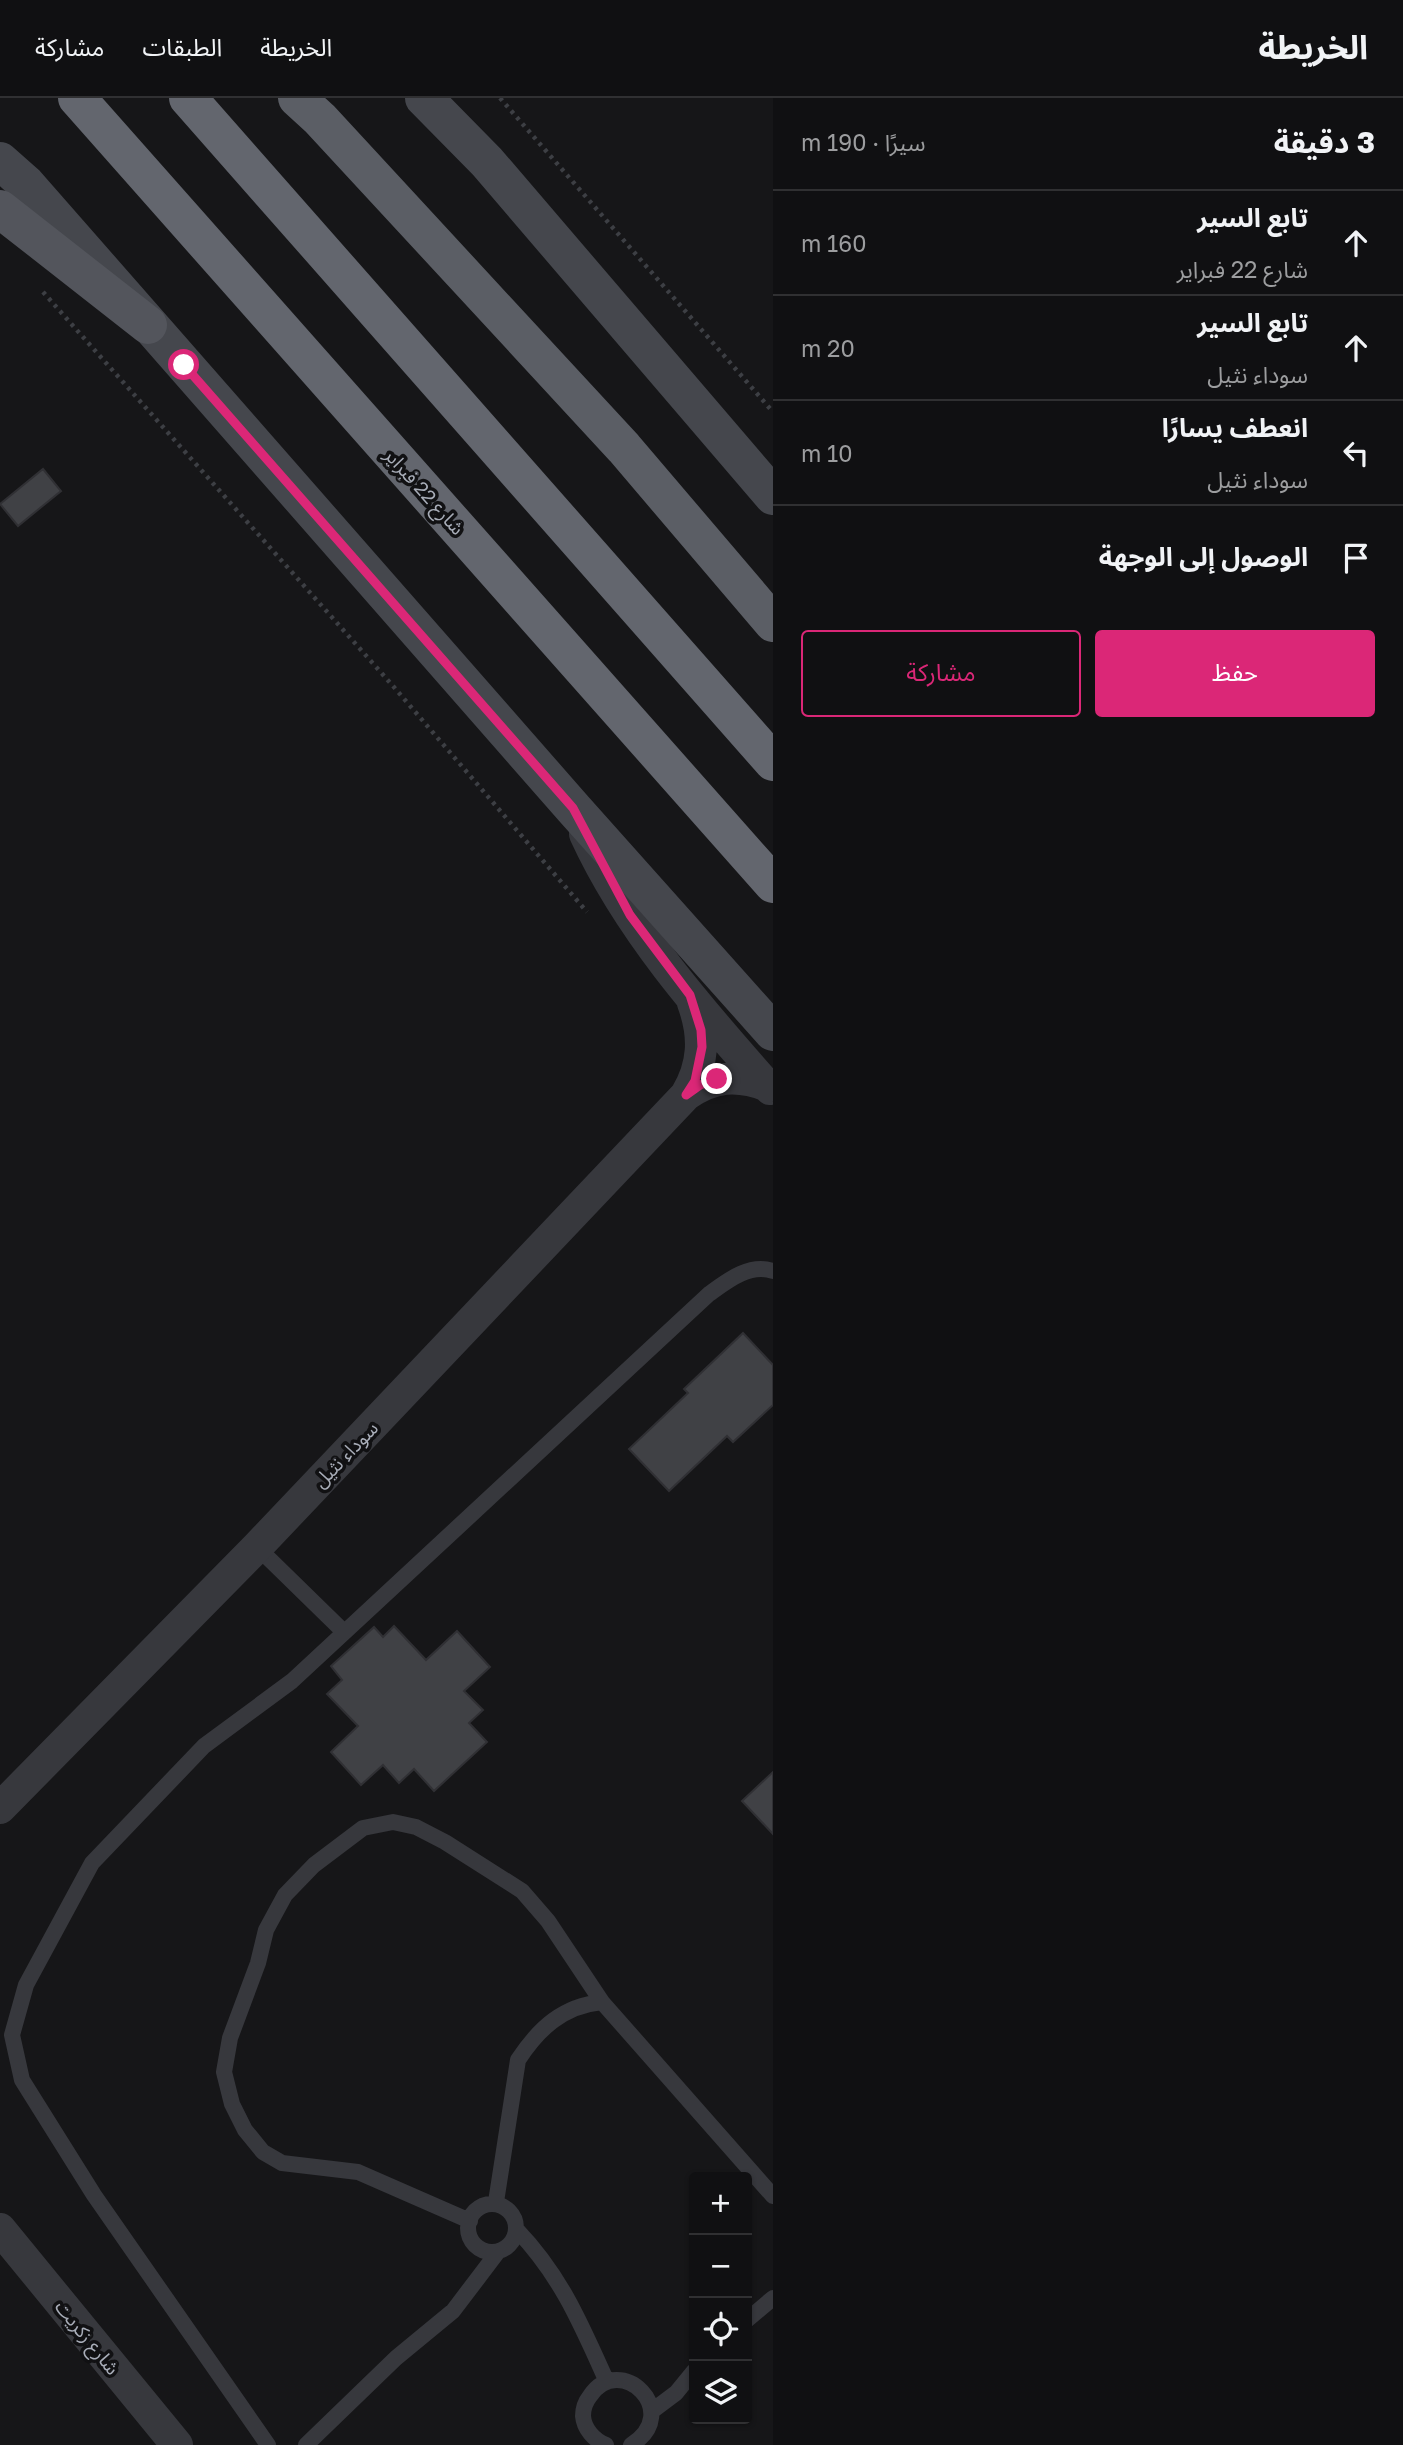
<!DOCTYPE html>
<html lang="ar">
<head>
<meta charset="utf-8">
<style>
	:root { --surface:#101012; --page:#19191b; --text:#f1f3f6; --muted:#9c9d9f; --line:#303032; --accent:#db2777 }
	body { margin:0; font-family:"Golos Text","Noto Sans Arabic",sans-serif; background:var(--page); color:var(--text); direction:rtl }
	.controls { position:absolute; right:21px; bottom:21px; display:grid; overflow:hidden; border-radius:7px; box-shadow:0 2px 5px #0004 }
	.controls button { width:63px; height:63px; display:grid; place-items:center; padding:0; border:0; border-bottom:2px solid var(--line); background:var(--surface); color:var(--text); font:35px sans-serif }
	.stop { position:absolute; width:21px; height:21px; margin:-16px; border:5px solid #db2777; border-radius:50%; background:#fff }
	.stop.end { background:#db2777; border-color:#fff; box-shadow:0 2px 7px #0008 }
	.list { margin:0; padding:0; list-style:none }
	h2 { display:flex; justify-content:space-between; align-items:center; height:91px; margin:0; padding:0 28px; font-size:30px }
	h2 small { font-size:23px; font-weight:400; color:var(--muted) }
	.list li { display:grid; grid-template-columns:46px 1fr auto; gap:21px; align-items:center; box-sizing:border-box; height:105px; padding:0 28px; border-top:2px solid var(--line) }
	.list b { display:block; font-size:26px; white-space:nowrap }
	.list p { margin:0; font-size:23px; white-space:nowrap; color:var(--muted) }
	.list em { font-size:23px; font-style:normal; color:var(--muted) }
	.actions { display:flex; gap:14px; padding:21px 28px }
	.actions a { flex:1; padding:16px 0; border:2px solid var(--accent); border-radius:7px; text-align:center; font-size:24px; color:var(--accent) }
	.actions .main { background:var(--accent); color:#fff }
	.icon { flex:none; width:38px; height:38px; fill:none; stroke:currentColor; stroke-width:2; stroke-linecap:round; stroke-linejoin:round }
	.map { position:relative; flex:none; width:773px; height:2347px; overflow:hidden; direction:ltr }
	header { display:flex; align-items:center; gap:42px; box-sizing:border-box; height:98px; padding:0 35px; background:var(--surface); border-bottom:2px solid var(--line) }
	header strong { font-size:33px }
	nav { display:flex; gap:38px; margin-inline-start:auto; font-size:24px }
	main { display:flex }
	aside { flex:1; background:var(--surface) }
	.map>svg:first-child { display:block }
	.building { fill:#404145; stroke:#303034; stroke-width:2 }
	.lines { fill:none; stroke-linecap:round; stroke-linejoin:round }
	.path { stroke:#3d3f44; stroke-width:4.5; stroke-dasharray:3.5 5; stroke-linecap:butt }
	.service { stroke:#37383d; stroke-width:16 }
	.minor { stroke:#37383d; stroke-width:32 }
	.secondary { stroke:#45474d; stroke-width:38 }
	.primary { stroke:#53555c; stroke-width:38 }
	.trunk { stroke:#5b5e65; stroke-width:38 }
	.motorway { stroke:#63666e; stroke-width:38 }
	.route { stroke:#db2777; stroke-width:9 }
	.labels { text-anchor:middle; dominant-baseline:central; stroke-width:7; stroke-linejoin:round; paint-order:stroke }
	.street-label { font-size:19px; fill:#a8adb8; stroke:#111113 }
</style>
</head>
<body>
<header>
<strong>الخريطة</strong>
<nav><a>الخريطة</a><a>الطبقات</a><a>مشاركة</a></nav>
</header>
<main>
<aside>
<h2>3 دقيقة<small>سيرًا · 190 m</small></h2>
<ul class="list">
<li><svg class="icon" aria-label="ahead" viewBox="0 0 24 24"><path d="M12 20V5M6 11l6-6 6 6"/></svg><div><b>تابع السير</b><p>شارع 22 فبراير</p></div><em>160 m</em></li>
<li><svg class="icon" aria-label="ahead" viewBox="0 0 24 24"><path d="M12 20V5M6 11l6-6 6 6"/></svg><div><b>تابع السير</b><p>سوداء نثيل</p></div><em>20 m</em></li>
<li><svg class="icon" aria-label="left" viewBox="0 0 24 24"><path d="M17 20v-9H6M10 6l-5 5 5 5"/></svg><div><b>انعطف يسارًا</b><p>سوداء نثيل</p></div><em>10 m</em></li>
<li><svg class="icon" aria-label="arrive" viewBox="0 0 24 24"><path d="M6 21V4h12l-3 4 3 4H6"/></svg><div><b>الوصول إلى الوجهة</b></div></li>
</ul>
<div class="actions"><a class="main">حفظ</a><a>مشاركة</a></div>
</aside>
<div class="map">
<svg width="773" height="2347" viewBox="0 0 773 2347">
	<rect width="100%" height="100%" fill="#161618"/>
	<!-- building -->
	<path class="building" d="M43,371L61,393L18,428L0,406Z
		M743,1235L773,1267V1307L733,1344L727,1338L669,1393L629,1351L688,1295L684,1291Z
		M394,1528L426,1562L457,1533L490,1569L464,1593L483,1612L469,1625L487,1644L434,1693L414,1671L399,1685L383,1667L361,1687L331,1654L358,1628L327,1596L342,1582L331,1568L374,1529L383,1539Z
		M773,1674V1736L742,1703Z"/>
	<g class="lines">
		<!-- path -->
		<path class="path" d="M500,0L773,314
			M43,194L393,588L587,814"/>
		<!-- service -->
		<path class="service" d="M257,1449L344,1534
			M496,2104L518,1962C539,1930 563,1908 602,1904
			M468 2130a24 24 0 1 1 48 0a24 24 0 1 1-48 0Z
			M470,2123L358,2074L282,2065L263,2054L245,2032L232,2006L224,1974L230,1940L258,1865L266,1832L285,1797L314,1767L363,1730L393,1724L416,1729L445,1744L522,1793L548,1823L602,1904L773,2098
			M517,2132C561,2178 581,2226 607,2284
			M747,2222L773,2200
			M652,2313L676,2295L694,2273
			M268,2347L94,2097L22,1982L12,1937L26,1887L92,1765L204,1648L292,1583L709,1196C727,1183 749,1165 773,1173
			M306,2347L396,2260L453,2213L497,2155
			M606,2347C594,2342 584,2331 583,2318C583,2311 586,2303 590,2298C620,2253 684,2314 631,2347"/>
		<!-- minor -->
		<path class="minor" d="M585,736C629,832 701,913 770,991
			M686,997C704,967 705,938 693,905
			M0,1710L257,1449L686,997C713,978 737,976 768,988
			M0,2131L177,2347"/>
		<!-- secondary -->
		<path class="secondary" d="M424,0L487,64L773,398
			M0,63L26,86L573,710L773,934"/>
		<!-- primary -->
		<path class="primary" d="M0,111L148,227"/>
		<!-- trunk -->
		<path class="trunk" d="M297,0L320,21L624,350L773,525"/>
		<!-- motorway -->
		<path class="motorway" d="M77,0L773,786
			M188,0L773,664"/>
	</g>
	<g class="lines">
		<!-- route -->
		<path class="route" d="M184,267L573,710L630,817L690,897L701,932L702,949L695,983L686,997L700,987L717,981"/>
	</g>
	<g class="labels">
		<!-- street labels -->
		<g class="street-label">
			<text transform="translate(425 393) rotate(48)">شارع 22 فبراير</text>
			<text transform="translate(345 1356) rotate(-46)">سوداء نثيل</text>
			<text transform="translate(88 2239) rotate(51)">شارع زكريت</text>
		</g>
	</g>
</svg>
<div class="controls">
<button>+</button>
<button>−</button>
<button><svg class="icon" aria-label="locate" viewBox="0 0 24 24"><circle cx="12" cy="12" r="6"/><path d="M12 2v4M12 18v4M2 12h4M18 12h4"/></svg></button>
<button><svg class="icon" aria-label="layers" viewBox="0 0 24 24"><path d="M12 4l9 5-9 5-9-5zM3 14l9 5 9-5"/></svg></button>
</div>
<div class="stop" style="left:184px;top:267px"></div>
<div class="stop end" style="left:717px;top:981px"></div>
</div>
</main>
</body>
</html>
